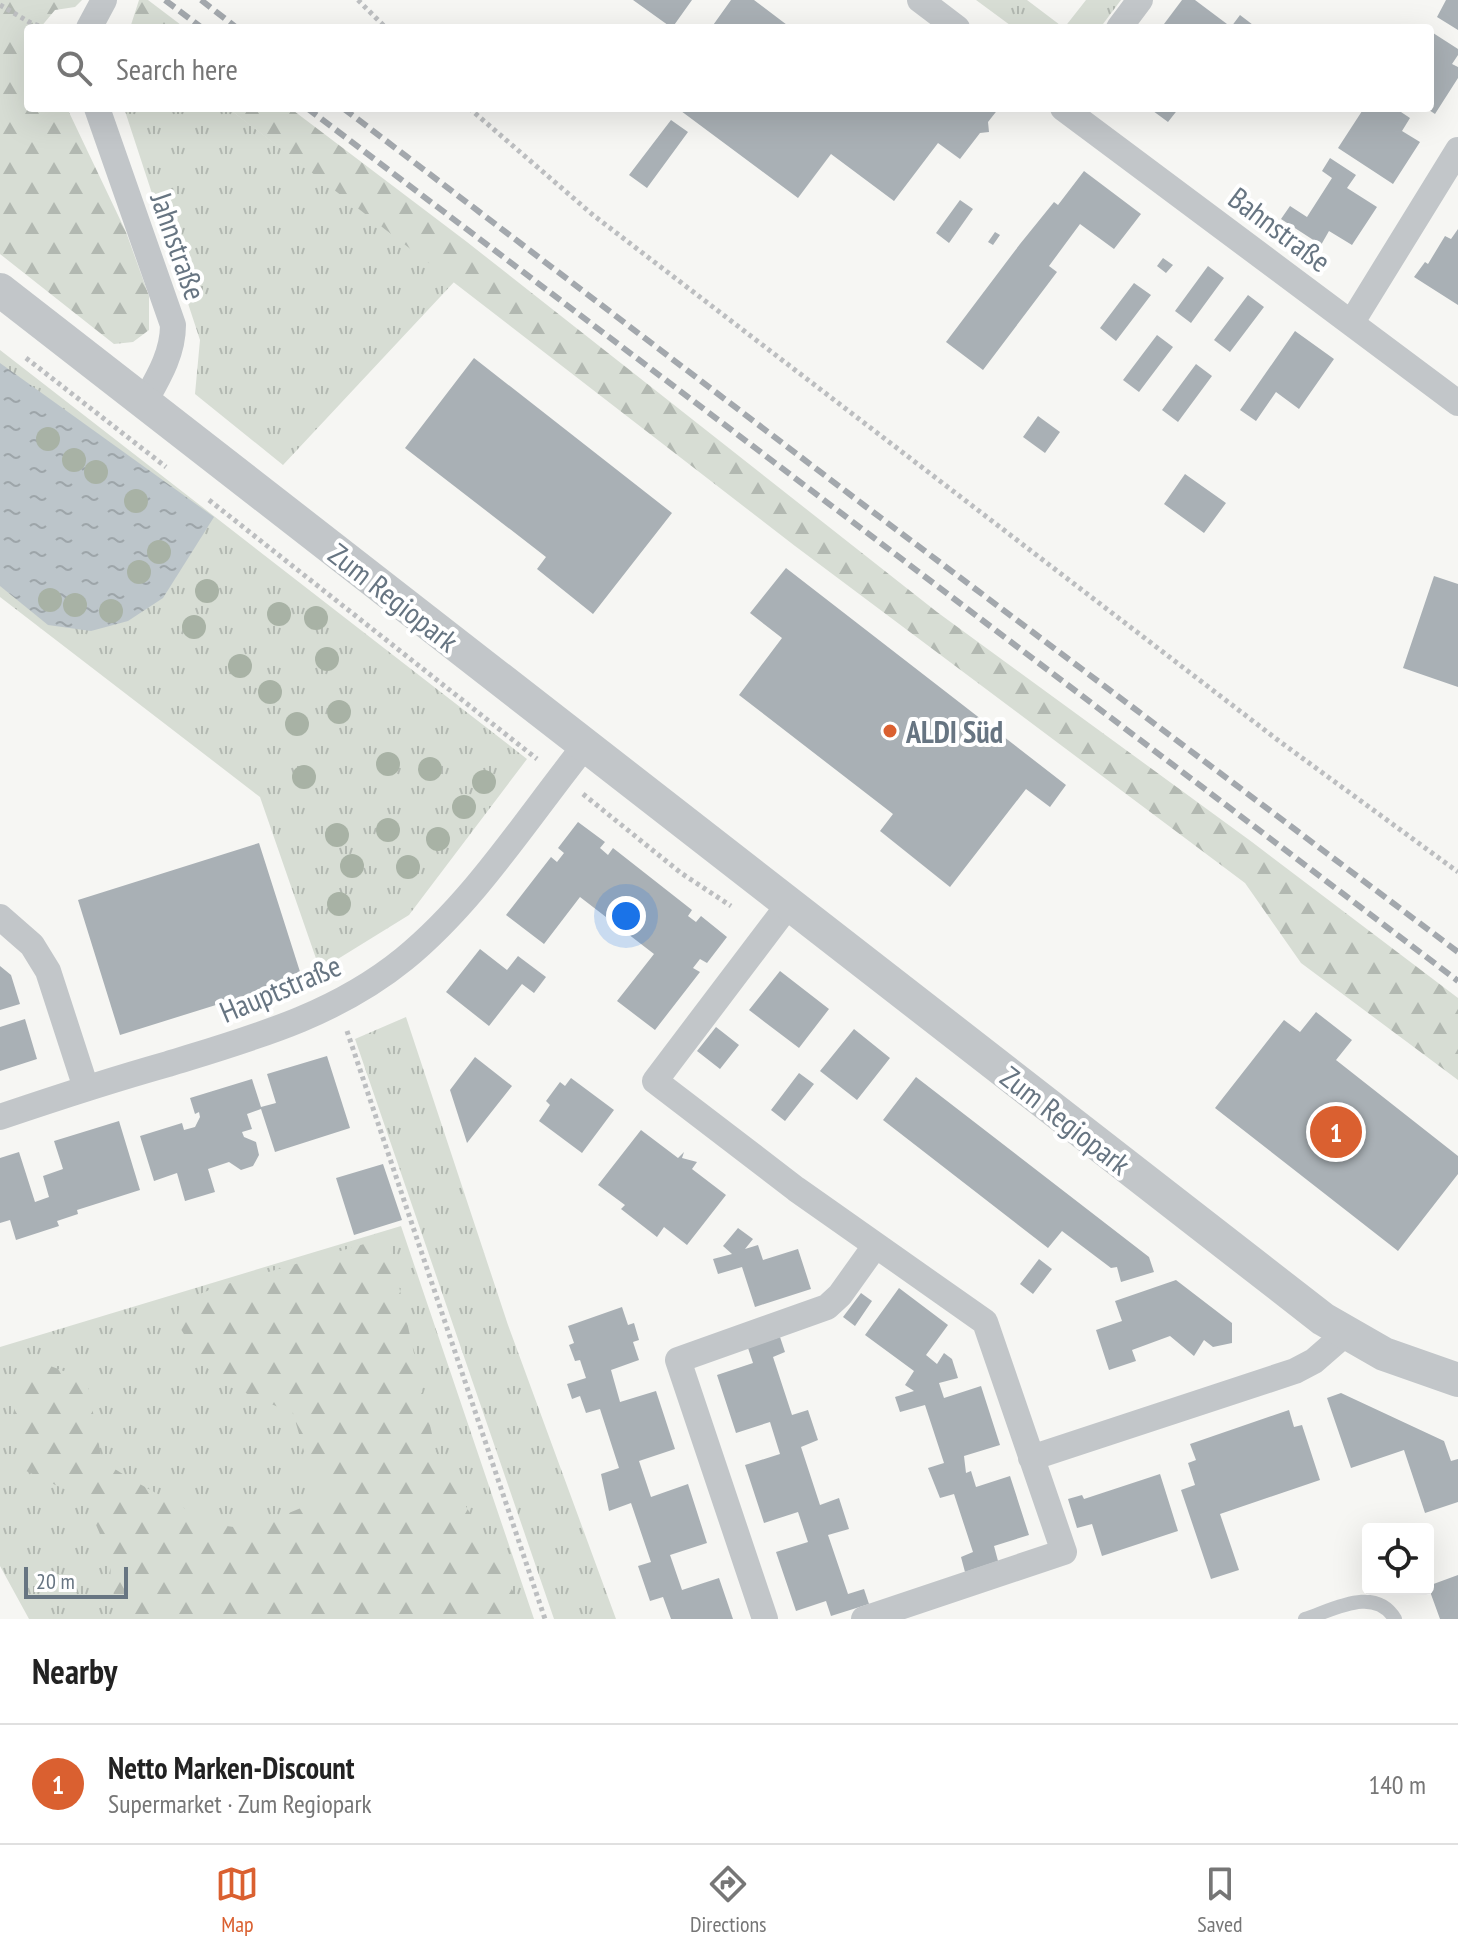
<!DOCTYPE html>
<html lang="en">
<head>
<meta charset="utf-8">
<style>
	:root { --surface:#fff; --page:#f6f6f6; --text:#222; --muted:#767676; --line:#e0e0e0; --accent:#da6030 }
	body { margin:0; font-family:"PT Sans Narrow",sans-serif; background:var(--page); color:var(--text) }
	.controls { position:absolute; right:24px; bottom:24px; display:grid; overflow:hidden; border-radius:8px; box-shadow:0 8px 32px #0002 }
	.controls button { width:72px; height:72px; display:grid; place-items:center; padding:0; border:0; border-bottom:2px solid var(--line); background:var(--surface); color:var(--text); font:40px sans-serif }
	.scale { position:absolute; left:24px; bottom:20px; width:104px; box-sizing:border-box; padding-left:8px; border:4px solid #677582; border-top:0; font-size:22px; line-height:28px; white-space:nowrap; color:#677582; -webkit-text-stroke:6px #fff; paint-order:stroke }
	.you { position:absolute; left:626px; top:916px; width:28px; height:28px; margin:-20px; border:6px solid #fff; border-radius:50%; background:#1a73e8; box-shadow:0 0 0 12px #1a73e833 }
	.badge { display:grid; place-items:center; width:52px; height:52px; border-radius:50%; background:var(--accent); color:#fff; font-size:26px; font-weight:700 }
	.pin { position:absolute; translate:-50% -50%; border:4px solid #fff; box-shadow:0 2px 8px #0006 }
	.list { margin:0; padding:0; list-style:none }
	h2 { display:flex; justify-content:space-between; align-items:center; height:104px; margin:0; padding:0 32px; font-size:34px }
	h2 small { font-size:26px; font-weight:400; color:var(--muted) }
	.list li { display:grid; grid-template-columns:52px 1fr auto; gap:24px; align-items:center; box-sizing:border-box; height:120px; padding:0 32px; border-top:2px solid var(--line) }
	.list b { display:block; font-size:30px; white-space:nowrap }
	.list p { margin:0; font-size:26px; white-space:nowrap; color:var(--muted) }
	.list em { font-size:26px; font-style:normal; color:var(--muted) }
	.icon { flex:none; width:44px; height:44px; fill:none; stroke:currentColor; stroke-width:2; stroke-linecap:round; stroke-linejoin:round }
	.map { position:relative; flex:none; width:1458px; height:1619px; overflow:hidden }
	.search { position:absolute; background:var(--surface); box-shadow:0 8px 32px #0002; left:24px; right:24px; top:24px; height:88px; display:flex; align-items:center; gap:20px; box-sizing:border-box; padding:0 28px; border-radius:8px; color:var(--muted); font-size:30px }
	.sheet { height:224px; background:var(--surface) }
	nav { display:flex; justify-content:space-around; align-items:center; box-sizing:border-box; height:112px; border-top:2px solid var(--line); background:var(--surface); font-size:22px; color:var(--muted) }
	nav a { display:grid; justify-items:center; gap:4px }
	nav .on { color:var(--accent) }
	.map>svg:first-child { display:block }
	.grass { fill:url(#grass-tufts) }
	.forest { fill:url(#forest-firs) }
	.water { fill:url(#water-ripples) }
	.building { fill:#a9b0b5 }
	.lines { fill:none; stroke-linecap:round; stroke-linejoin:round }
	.path { stroke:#bcbec0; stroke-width:5; stroke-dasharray:4 4; stroke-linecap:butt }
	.service { stroke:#c2c6c9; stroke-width:14 }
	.minor { stroke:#c2c6c9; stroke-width:26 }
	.tertiary { stroke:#c2c6c9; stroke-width:34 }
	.rail { stroke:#a3a8ad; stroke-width:6; stroke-dasharray:12 6; stroke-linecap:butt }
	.tree { fill:#a8b2a5 }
	.poi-dot { fill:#da6030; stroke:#fff; stroke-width:3 }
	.labels { text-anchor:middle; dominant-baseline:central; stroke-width:8; stroke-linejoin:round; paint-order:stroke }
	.street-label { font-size:30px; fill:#677582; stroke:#fff }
	.poi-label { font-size:30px; font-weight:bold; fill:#677582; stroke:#fff; text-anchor:start }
</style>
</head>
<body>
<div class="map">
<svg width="1458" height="1619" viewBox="0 0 1458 1619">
	<defs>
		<pattern id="grass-tufts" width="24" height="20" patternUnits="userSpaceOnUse" patternTransform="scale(2)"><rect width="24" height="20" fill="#d7ddd4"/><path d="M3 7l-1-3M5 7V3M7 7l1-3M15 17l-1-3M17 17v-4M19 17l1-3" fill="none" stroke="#b2b8b1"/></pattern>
		<pattern id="forest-firs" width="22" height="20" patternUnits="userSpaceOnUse" patternTransform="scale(2)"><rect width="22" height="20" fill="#d7ddd4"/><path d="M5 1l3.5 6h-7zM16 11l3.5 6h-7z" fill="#b2b8b1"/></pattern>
		<pattern id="water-ripples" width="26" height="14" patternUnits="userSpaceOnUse" patternTransform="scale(2)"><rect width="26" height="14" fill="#bcc5ca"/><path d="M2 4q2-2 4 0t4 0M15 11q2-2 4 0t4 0" fill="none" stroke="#9da5a9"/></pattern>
	</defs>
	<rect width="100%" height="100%" fill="#f6f6f3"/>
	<!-- grass -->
	<path class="grass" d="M976,0H1027L1064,28L1086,0H1121L1100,28H1014Z
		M124,108H228L455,281L283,465L195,394L200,340Z
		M0,350L527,759L409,915L320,970L260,797L0,597Z
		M406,1017L508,1325L616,1619H554L355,1039Z
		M401,1226L534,1619H29L0,1566V1347Z"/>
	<!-- forest -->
	<path class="forest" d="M0,0H82L75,7L55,10L40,28H28V44L25,48L28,52V108H67L126,232L149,296V330L133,342L114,344L0,254Z
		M139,0H148L185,28H130Z
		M228,108H290L467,242L937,612L1252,842L1458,998V1080L1301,963L1245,883L795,546Z
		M388,1237L436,1452L514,1593L522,1619H124L110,1585L111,1560L85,1499L22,1469L14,1409L32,1359L87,1380L102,1461C123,1475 213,1528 235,1527C262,1525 305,1508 328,1495L306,1458L293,1413L249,1395L204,1366L177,1323L180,1302L217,1287Z"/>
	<!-- water -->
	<path class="water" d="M0,363L214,517L163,598L128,621L91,631L48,625L0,586Z"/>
	<!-- building -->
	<path class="building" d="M633,0H692L672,28Z
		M731,0H754L791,28H711Z
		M1182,0H1195L1231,27L1240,15L1257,28H1161Z
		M1446,0H1458V30L1437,17Z
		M1430,31L1458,49V55L1452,64L1458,67V78L1435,114L1426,108H1430Z
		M677,108H999L988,122L989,132L980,133L960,159L938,143L894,201L831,154L798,198Z
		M1149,108H1179L1168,122Z
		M1364,108H1395L1410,118L1402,131L1420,142L1393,184L1338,148Z
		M671,120L688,132L647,188L629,175Z
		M1330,158L1356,175L1347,188L1377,207L1352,245L1329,231L1321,245L1281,219L1290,206L1307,217L1332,178L1322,171Z
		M1084,171L1141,214L1114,249L1080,224L1049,266L1057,272L983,370L946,342L1020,244L1054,202L1058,205Z
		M960,200L973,209L949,243L936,233Z
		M1458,229V305L1414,277L1425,262L1428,264L1445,236L1451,239Z
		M995,232L1000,235L993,245L988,242Z
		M1163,258L1173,265L1166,273L1157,266Z
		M1208,266L1224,278L1191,323L1175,311Z
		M1134,283L1151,295L1116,341L1100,328Z
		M1248,295L1264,307L1230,352L1214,340Z
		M1295,331L1334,359L1299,409L1276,392L1256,421L1240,410Z
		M1157,335L1173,347L1139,392L1123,380Z
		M474,358L672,513L593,614L537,569L546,557L405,448Z
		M1196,364L1212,376L1178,422L1162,410Z
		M1038,416L1060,432L1045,453L1023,437Z
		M1185,474L1226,503L1204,533L1164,504Z
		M786,568L1066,785L1050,807L1026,789L950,887L880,831L893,814L739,695L782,638L750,613Z
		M1434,576L1458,584V687L1403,668Z
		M578,822L605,842L600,848L608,855L613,848L692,910L688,916L696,922L701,916L727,937L707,963L700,959L693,968L700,972L655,1030L617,1001L654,954L580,897L544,944L506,915L551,857L557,862L564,853L558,848Z
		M259,843L302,978L120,1035L78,900Z
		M480,949L507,970L518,956L546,977L534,993L522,984L489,1026L446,992Z
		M0,966L11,975L20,1004L0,1010Z
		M780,971L829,1009L799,1048L749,1010Z
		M1316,1012L1352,1040L1336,1060L1458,1156V1174L1398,1251L1215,1108L1284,1020L1300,1032Z
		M25,1019L37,1059L0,1071V1027Z
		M716,1027L739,1045L720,1069L697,1051Z
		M854,1029L890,1058L857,1100L820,1071Z
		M327,1056L350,1128L275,1152L261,1109L247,1114L252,1129L242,1132L244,1137L256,1142L259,1155L253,1166L241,1170L229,1162L208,1169L215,1192L185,1201L177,1173L154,1181L140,1136L182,1123L184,1130L195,1127L200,1117L199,1112L195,1114L190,1098L252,1079L261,1107L276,1103L267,1074Z
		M475,1057L512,1086L467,1143L450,1090Z
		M799,1073L814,1084L785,1121L771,1110Z
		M916,1077L1149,1257L1154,1272L1121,1282L1117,1267L1111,1268L1062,1231L1048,1248L883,1120Z
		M571,1078L614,1110L582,1153L539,1121L550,1105L546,1101L560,1082L565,1086Z
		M119,1121L140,1190L77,1210L78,1214L57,1221L59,1226L16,1240L10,1220L0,1223V1158L19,1152L35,1202L49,1197L43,1176L63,1169L54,1141Z
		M641,1130L678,1158L684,1152L682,1158L697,1162L692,1169L726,1195L687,1245L664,1227L657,1237L621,1209L625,1205L598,1185Z
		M383,1164L402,1220L354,1235L336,1178Z
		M738,1228L753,1239L745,1249L758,1245L763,1260L798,1249L811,1289L755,1307L742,1267L718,1274L713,1259L732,1254L723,1246Z
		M1039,1259L1052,1269L1033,1294L1020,1284Z
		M1176,1280L1232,1323V1343L1213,1347L1204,1340L1194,1356L1170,1336L1132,1350L1136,1361L1109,1370L1096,1330L1122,1321L1115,1301Z
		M899,1288L948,1325L926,1355L937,1364L944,1353L952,1359L958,1378L939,1383L944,1398L981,1386L1000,1445L964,1456L966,1473L971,1471L976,1487L1010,1476L1029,1535L994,1546L998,1561L965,1572L961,1557L973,1552L954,1494L940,1498L928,1468L944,1463L925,1405L900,1412L895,1397L914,1391L905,1385L914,1371L865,1335Z
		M861,1293L872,1301L855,1326L843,1317Z
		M622,1307L628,1325L634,1323L639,1340L633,1342L639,1360L611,1370L620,1402L656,1391L675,1449L639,1461L651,1497L688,1484L707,1543L670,1555L682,1590L719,1578L733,1619H671L663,1597L650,1601L638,1566L651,1562L631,1503L609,1511L601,1474L619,1468L600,1409L586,1413L580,1396L572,1399L567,1384L586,1378L580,1360L575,1361L569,1345L574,1343L568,1326Z
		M780,1337L785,1352L773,1357L792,1415L808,1410L818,1440L801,1447L820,1505L839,1498L849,1529L828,1535L848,1594L864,1589L869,1604L831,1616L826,1601L796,1611L776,1552L808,1542L798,1512L764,1523L745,1465L780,1454L770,1422L736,1433L717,1375L753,1363L748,1348Z
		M1341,1393L1444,1441L1451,1461L1458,1459V1502L1425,1513L1404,1450L1351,1468L1327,1398Z
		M1289,1410L1294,1427L1302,1425L1320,1480L1220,1514L1239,1570L1211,1579L1181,1490L1195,1485L1188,1463L1196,1460L1190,1444Z
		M1160,1474L1178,1531L1102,1556L1092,1524L1077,1528L1068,1499L1082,1495L1084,1499Z
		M1458,1575V1619H1440L1428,1586Z"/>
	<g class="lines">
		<!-- path -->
		<path class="path" d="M358,0L386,28
			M0,5L31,23L45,28
			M469,108L593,215L1279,741L1458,872
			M26,358L166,467
			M209,500L537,759
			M583,794L681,873L731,906
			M347,1031L545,1619"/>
		<!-- service -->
		<path class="service" d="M1305,1619C1333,1610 1375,1585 1395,1619"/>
		<!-- minor -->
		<path class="minor" d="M920,0L957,28
			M89,28L104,0
			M1119,28L1140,0
			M97,108L173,325C173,354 158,378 144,403
			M1063,108L1458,403
			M1352,322L1458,150
			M789,904L655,1081L796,1189L985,1322L1064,1552L864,1619
			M0,917L32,945L48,971L86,1088
			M0,1117C56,1098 111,1080 168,1064C252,1038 334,1016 404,959C475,901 527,818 584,747
			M1031,1458L1295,1371L1314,1361L1345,1334
			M765,1619L678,1360L827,1307L840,1295L875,1246"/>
		<!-- tertiary -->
		<path class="tertiary" d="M0,290L1323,1319L1384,1354L1458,1380"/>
		<!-- rail -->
		<path class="rail" d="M165,0L202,28
			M201,0L237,28
			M307,108L1458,981
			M343,108L865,506L1458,952"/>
	</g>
	<!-- trees -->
	<g class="tree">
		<circle cx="48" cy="439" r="12"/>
		<circle cx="74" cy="460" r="12"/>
		<circle cx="96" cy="472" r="12"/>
		<circle cx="136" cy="501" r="12"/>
		<circle cx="159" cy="552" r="12"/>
		<circle cx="139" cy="572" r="12"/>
		<circle cx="207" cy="591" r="12"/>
		<circle cx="50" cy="600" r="12"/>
		<circle cx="75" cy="605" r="12"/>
		<circle cx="111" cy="611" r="12"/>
		<circle cx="279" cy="614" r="12"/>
		<circle cx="316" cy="618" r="12"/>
		<circle cx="194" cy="627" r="12"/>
		<circle cx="327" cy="659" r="12"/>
		<circle cx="240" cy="666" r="12"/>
		<circle cx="270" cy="692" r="12"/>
		<circle cx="339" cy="712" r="12"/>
		<circle cx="297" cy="724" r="12"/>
		<circle cx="388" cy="764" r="12"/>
		<circle cx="430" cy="769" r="12"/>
		<circle cx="304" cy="777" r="12"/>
		<circle cx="484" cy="782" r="12"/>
		<circle cx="464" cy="807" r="12"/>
		<circle cx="388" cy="830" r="12"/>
		<circle cx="337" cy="835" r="12"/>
		<circle cx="438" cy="839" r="12"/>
		<circle cx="352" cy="866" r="12"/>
		<circle cx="408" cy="867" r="12"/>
		<circle cx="339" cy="904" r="12"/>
	</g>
	<!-- markers -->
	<circle class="poi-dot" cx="890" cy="731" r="8"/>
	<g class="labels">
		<!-- street labels -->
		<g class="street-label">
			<text transform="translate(1280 229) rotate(37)">Bahnstraße</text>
			<text transform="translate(179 246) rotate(71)">Jahnstraße</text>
			<text transform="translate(394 597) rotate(38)">Zum Regiopark</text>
			<text transform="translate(280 988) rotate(-23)">Hauptstraße</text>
			<text transform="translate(1066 1120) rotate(38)">Zum Regiopark</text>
		</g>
		<!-- poi labels -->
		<g class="poi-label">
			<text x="906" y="731">ALDI Süd</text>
		</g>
	</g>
</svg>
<div class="controls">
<button><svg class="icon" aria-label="locate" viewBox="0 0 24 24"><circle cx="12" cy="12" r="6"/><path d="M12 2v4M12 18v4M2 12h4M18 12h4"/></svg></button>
</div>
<div class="scale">20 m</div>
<div class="you"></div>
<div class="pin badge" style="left:1336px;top:1132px">1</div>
<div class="search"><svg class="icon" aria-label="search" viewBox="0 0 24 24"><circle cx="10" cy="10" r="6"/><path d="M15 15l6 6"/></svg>Search here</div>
</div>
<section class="sheet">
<h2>Nearby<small></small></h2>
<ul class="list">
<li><span class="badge">1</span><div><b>Netto Marken-Discount</b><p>Supermarket · Zum Regiopark</p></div><em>140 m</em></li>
</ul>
</section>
<nav>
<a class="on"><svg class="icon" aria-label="map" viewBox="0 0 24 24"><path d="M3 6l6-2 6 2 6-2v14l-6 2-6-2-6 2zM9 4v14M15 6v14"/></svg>Map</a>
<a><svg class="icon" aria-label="directions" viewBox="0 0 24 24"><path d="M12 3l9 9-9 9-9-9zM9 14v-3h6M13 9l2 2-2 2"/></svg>Directions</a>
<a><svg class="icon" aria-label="saved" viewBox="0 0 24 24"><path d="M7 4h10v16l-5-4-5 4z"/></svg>Saved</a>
</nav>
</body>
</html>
